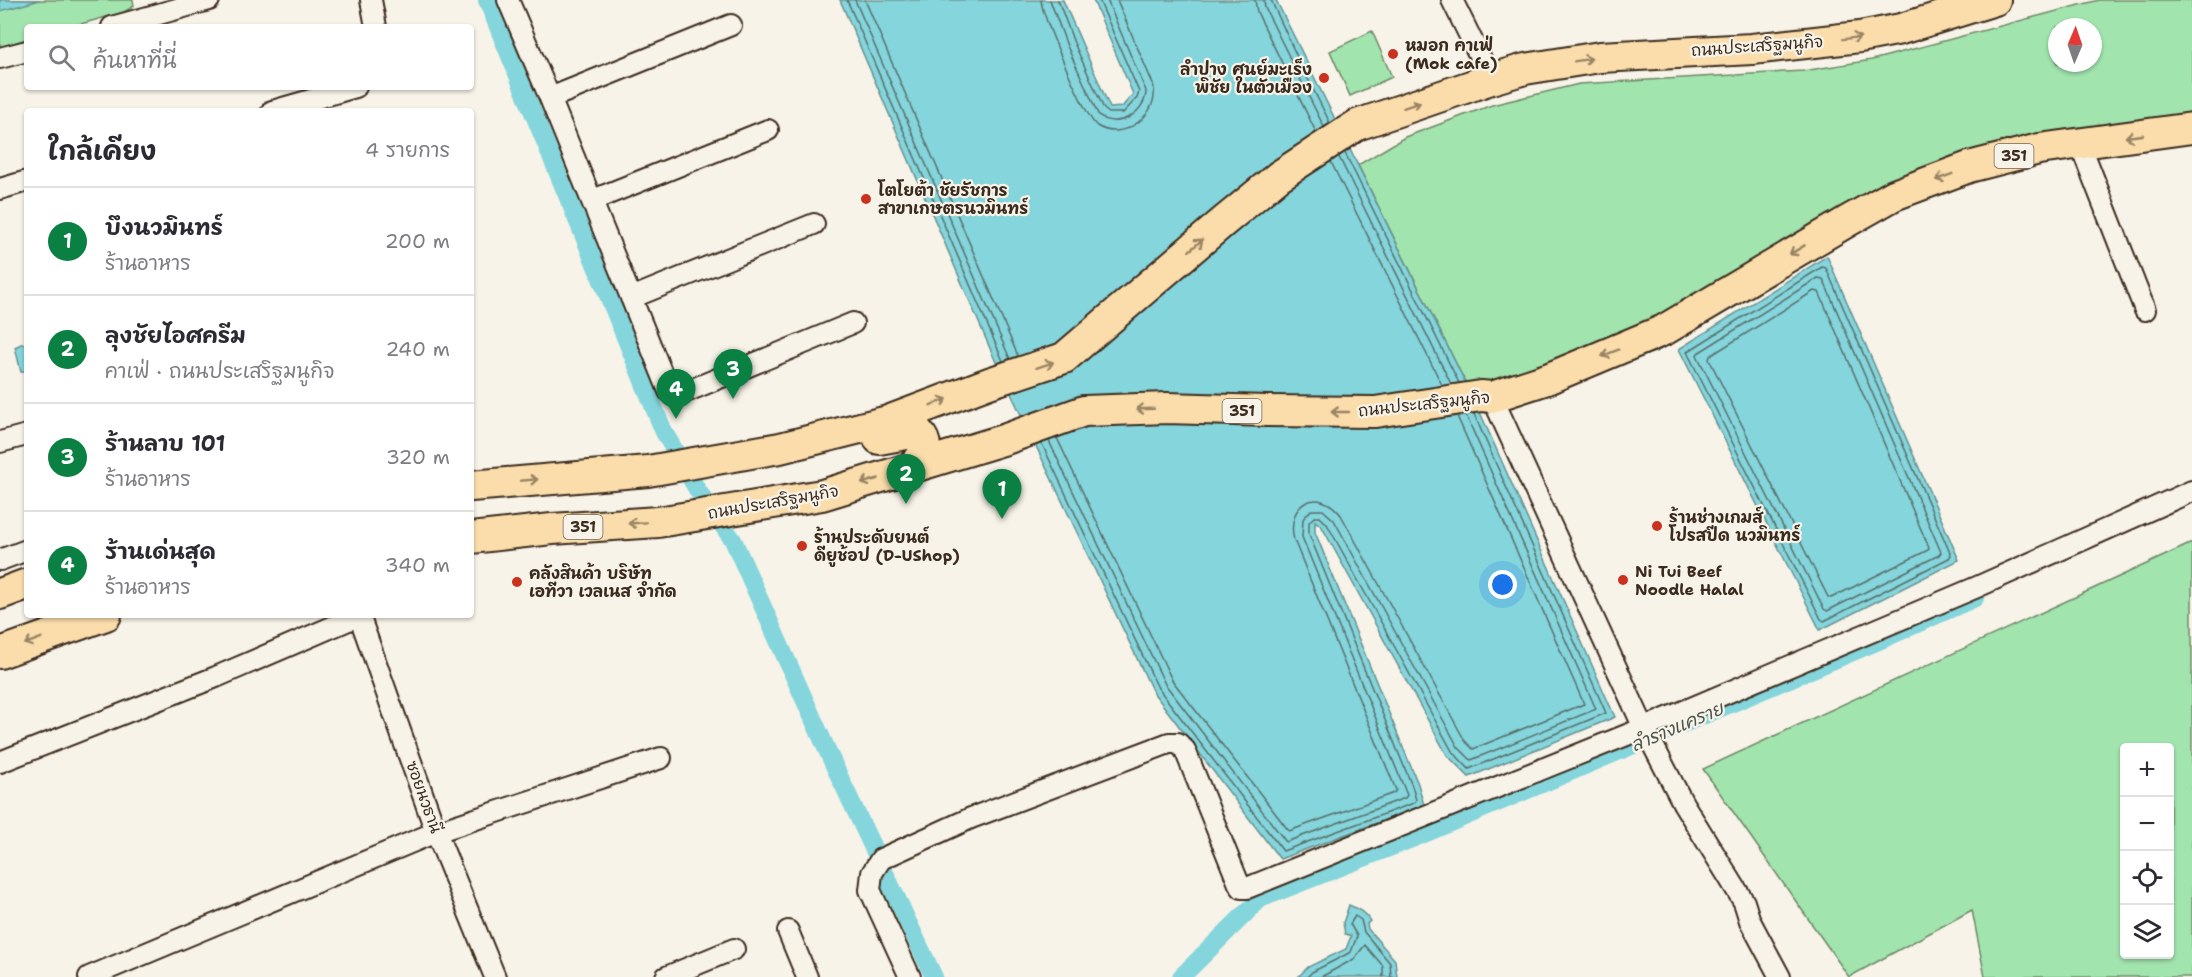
<!DOCTYPE html>
<html lang="th">
<head>
<meta charset="utf-8">
<style>
	:root { --surface:#fff; --page:#f7f7f7; --text:#2b2b33; --muted:#7c7c81; --line:#e1e1e2; --accent:#0b8043 }
	body { margin:0; font-family:"Shantell Sans","Playpen Sans Thai",sans-serif; background:var(--page); color:var(--text) }
	.controls { position:absolute; right:18px; bottom:18px; display:grid; overflow:hidden; border-radius:6px; box-shadow:0 2px 4px #0004 }
	.controls button { width:54px; height:54px; display:grid; place-items:center; padding:0; border:0; border-bottom:2px solid var(--line); background:var(--surface); color:var(--text); font:30px sans-serif }
	.compass { position:absolute; left:2048px; top:18px; width:54px; height:54px; border-radius:50%; background:var(--surface); box-shadow:0 2px 4px #0004; rotate:2deg }
	.you { position:absolute; left:1503px; top:585px; width:21px; height:21px; margin:-15px; border:4px solid #fff; border-radius:50%; background:#1a73e8; box-shadow:0 0 0 9px #1a73e833 }
	.badge { display:grid; place-items:center; width:39px; height:39px; border-radius:50%; background:var(--accent); color:#fff; font-size:20px; font-weight:700 }
	.pin { position:absolute; translate:-50% -50px; filter:drop-shadow(0 2px 3px #0008) }
	.pin::after { content:''; position:absolute; top:32px; width:21px; height:18px; background:inherit; clip-path:polygon(0 0,100% 0,50% 100%) }
	.list { margin:0; padding:0; list-style:none }
	h2 { display:flex; justify-content:space-between; align-items:center; height:78px; margin:0; padding:0 24px; font-size:26px }
	h2 small { font-size:20px; font-weight:400; color:var(--muted) }
	.list li { display:grid; grid-template-columns:39px 1fr auto; gap:18px; align-items:center; box-sizing:border-box; height:108px; padding:0 24px; border-top:2px solid var(--line) }
	.list b { display:block; font-size:22px; white-space:nowrap }
	.list p { margin:0; font-size:20px; white-space:nowrap; color:var(--muted) }
	.list em { font-size:20px; font-style:normal; color:var(--muted) }
	.icon { flex:none; width:33px; height:33px; fill:none; stroke:currentColor; stroke-width:2; stroke-linecap:round; stroke-linejoin:round }
	.map { position:relative; flex:none; width:2192px; height:977px; overflow:hidden }
	.search { position:absolute; background:var(--surface); box-shadow:0 2px 4px #0004; left:24px; top:24px; width:450px; height:66px; display:flex; align-items:center; gap:15px; box-sizing:border-box; padding:0 21px; border-radius:6px; color:var(--muted); font-size:22px }
	.panel { position:absolute; background:var(--surface); box-shadow:0 2px 4px #0004; left:24px; top:108px; width:450px; height:510px; border-radius:6px }
	.map>svg:first-child { display:block }
	.green { fill:#a1e4ae; stroke:#6e8766; stroke-width:1.5; fill-rule:evenodd }
	.water { fill:#84d5dc; stroke:#679190; stroke-width:1.5 }
	.lines { fill:none; stroke-linecap:round; stroke-linejoin:round }
	.shore { stroke:#586e6a; stroke-width:1.5 }
	.canal { stroke:#84d5dc; stroke-width:18 }
	.street-casing { stroke:#3b2a1e; stroke-width:24 }
	.primary-casing { stroke:#3b2a1e; stroke-width:34 }
	.street { stroke:#f7f3e8; stroke-width:20 }
	.primary { stroke:#faddab; stroke-width:30 }
	.oneway { stroke:#9a8464 }
	.poi-dot { fill:#c8321e; stroke:#f7f3e8; stroke-width:2 }
	.labels { text-anchor:middle; dominant-baseline:central; stroke-width:4.5; stroke-linejoin:round; paint-order:stroke }
	.shield { fill:#f7f3e8; stroke:#73665b; stroke-width:1.5 }
	.shield-label { font-size:15px; font-weight:bold; fill:#3b2a1e }
	.poi-label { font-size:16px; font-weight:bold; fill:#3b2a1e; stroke:#f7f3e8; text-anchor:start }
	.street-label { font-size:16px; fill:#3b2a1e; stroke:#f7f3e8 }
	.water-label { font-size:18px; font-style:italic; fill:#4d554e; stroke:#f7f3e8 }
</style>
</head>
<body>
<div class="map">
<svg width="2192" height="977" viewBox="0 0 2192 977">
	<rect width="100%" height="100%" fill="#f7f3e8"/>
	<filter id="ink" filterUnits="userSpaceOnUse"><feTurbulence type="fractalNoise" baseFrequency=".0167" numOctaves="2"/><feDisplacementMap in="SourceGraphic" scale="12" xChannelSelector="R" yChannelSelector="G"/><feConvolveMatrix kernelMatrix="1 2 1 2 8 2 1 2 1" color-interpolation-filters="sRGB"/></filter>
	<g filter="url(#ink)">
		<!-- green -->
		<path class="green" d="M0,0H133L134,6L124,12L70,27H27V39L0,47Z
			M2099,0H2192V122L1987,156L1716,313L1658,351L1479,410L1358,165L1405,137L1492,105L1579,84L1803,71L1872,60ZM2057,27H2093V63H2057Z
			M1372,31L1392,77L1350,96L1330,51Z
			M2192,543V977H1985L1972,910L1849,977L1703,769ZM2124,748H2170V954H2124Z"/>
		<!-- water -->
		<path class="water" d="M0,0H40L0,11Z
			M840,0H1063L1110,108L1122,107L1133,94L1093,0H1276L1479,410L1615,717L1469,777L1447,755L1322,527L1315,521V532L1418,784L1424,805L1280,859L1153,692L995,360Z
			M1827,256L1959,560L1820,630L1679,349Z
			M21,344H27V370L21,372L15,347Z
			M1349,905C1357,908 1366,914 1370,921L1367,924L1368,929L1395,960L1397,977H1298L1308,967L1346,949L1351,936L1345,934L1343,923Z"/>
		<g class="lines">
			<!-- shore -->
			<path class="shore" d="M847,0L1003,361
				M855,0L1010,359
				M865,0L1018,356
				M1041,0C1042,16 1086,118 1097,126C1123,143 1162,113 1153,84L1117,0
				M1050,0L1067,46L1098,114C1115,132 1146,113 1146,91L1107,0
				M1058,0L1074,43L1104,109L1109,113H1123L1137,98L1139,92L1099,0
				M1255,0L1257,12L1316,132
				M1264,0L1265,8L1324,127
				M1271,0L1298,59L1330,123
				M1345,153L1459,383
				M1339,157L1451,384
				M1331,162L1442,385
				M1822,267L1826,268L1951,555L1949,558L1824,621L1821,619L1687,352Z
				M1818,278L1823,279L1941,552L1939,555L1827,611L1824,609L1697,355L1698,353Z
				M1814,291L1819,292L1929,548L1928,550L1831,598L1828,597L1709,359L1710,356Z
				M1057,438L1172,680L1289,831L1394,793L1396,790L1294,540C1285,504 1318,485 1341,515L1465,741L1473,749L1584,704L1457,416
				M1049,441L1165,684L1286,842L1405,798L1407,795L1302,537L1303,519L1311,510H1323L1334,520L1458,747L1471,760L1596,709L1466,415
				M1042,444L1158,688L1283,851L1414,803L1416,800L1412,786L1309,534V522L1314,517H1320L1327,524L1452,751L1469,769L1606,713L1474,414
				M1307,977L1312,972L1351,952L1357,936L1350,924L1355,916L1361,920L1364,932L1390,963L1391,977
				M1321,977L1354,959L1365,945L1383,966V977"/>
			<!-- canal -->
			<path class="canal" d="M487,0L664,432L698,491L733,540L832,761L934,977
				M1181,977L1260,899L1417,837L1881,640L1975,598"/>
			<defs>
				<path id="street" d="M371,0L376,27
					M508,0L550,98L669,391L675,395L683,393L853,323
					M1452,0L1491,79
					M112,27L209,0
					M0,58L27,51
					M550,98L731,25
					M272,111L356,87
					M2080,144L2145,310
					M0,189L27,181
					M593,200L768,130
					M631,298L814,224
					M1492,397L1644,728L1683,803L1744,902L1750,921L1780,977
					M0,442L27,435
					M0,560L27,550
					M359,615L436,832L495,977
					M0,762L216,677L360,615
					M788,931L807,977
					M89,977L436,832L661,758
					M666,977L734,949
					M910,977L870,890L872,873L881,859L971,818L1169,743H1178L1185,750L1239,884L1242,888H1247L1644,728L1977,587L2192,491"/>
				<path id="primary" d="M879,439L918,432C932,447 922,459 909,470
					M471,486L648,471L780,448L888,421L989,383L1064,358L1222,223L1279,176L1357,125L1491,79L1525,69L1600,57L1752,49L1860,37L1901,29L1995,0
					M471,538L552,529L658,522L822,495L1006,439L1084,411L1167,408L1267,411L1375,412L1481,396L1492,397L1547,379L1664,330L1848,221L1894,195L1969,167L2039,149L2192,128
					M0,594L27,584
					M0,653L106,615"/>
			</defs>
			<!-- street casing -->
			<use href="#street" class="street-casing"/>
			<!-- primary casing -->
			<use href="#primary" class="primary-casing"/>
			<!-- street -->
			<use href="#street" class="street"/>
			<!-- primary -->
			<use href="#primary" class="primary"/>
		</g>
		<!-- one-way arrows -->
		<defs><path id="oneway-shaft" d="M-6 0H5M1.5-3L5.5 0L1.5 3" fill="none" stroke-width="1.6" stroke-linecap="round" stroke-linejoin="round" transform="scale(1.5)"/></defs>
		<g class="oneway">
			<use href="#oneway-shaft" transform="translate(1852 38) rotate(-7)"/>
			<use href="#oneway-shaft" transform="translate(1583 60) rotate(-9)"/>
			<use href="#oneway-shaft" transform="translate(1412 105) rotate(-18)"/>
			<use href="#oneway-shaft" transform="translate(2134 136) rotate(172)"/>
			<use href="#oneway-shaft" transform="translate(1944 177) rotate(159)"/>
			<use href="#oneway-shaft" transform="translate(1196 245) rotate(-41)"/>
			<use href="#oneway-shaft" transform="translate(1797 250) rotate(149)"/>
			<use href="#oneway-shaft" transform="translate(1610 353) rotate(158)"/>
			<use href="#oneway-shaft" transform="translate(1045 365) rotate(-18)"/>
			<use href="#oneway-shaft" transform="translate(939 402) rotate(-21)"/>
			<use href="#oneway-shaft" transform="translate(1145 409) rotate(178)"/>
			<use href="#oneway-shaft" transform="translate(1340 412) rotate(-180)"/>
			<use href="#oneway-shaft" transform="translate(529 480) rotate(-5)"/>
			<use href="#oneway-shaft" transform="translate(870 481) rotate(164)"/>
			<use href="#oneway-shaft" transform="translate(637 523) rotate(176)"/>
			<use href="#oneway-shaft" transform="translate(33 641) rotate(159)"/>
		</g>
	</g>
	<!-- markers -->
	<g class="poi-dot">
		<circle cx="1393" cy="54" r="6"/>
		<circle cx="1324" cy="78" r="6"/>
		<circle cx="866" cy="199" r="6"/>
		<circle cx="1657" cy="526" r="6"/>
		<circle cx="802" cy="546" r="6"/>
		<circle cx="1623" cy="580" r="6"/>
		<circle cx="517" cy="582" r="6"/>
	</g>
	<g class="labels">
		<!-- shield labels -->
		<g class="shield">
			<rect x="1994.5" y="144" width="39" height="24" rx="4.5"/>
			<rect x="1222.5" y="399" width="39" height="24" rx="4.5"/>
			<rect x="563.5" y="515" width="39" height="24" rx="4.5"/>
		</g>
		<g class="shield-label">
			<text x="2014" y="156">351</text>
			<text x="1242" y="411">351</text>
			<text x="583" y="527">351</text>
		</g>
		<!-- poi labels -->
		<g class="poi-label">
			<text x="1405" y="45">หมอก คาเฟ่<tspan x="1405" dy="18">(Mok cafe)</tspan></text>
			<text x="1312" y="69" text-anchor="end">ลำปาง ศูนย์มะเร็ง<tspan x="1312" dy="18">พิชัย ในตัวเมือง</tspan></text>
			<text x="878" y="190">โตโยต้า ชัยรัชการ<tspan x="878" dy="18">สาขาเกษตรนวมินทร์</tspan></text>
			<text x="1669" y="517">ร้านช่างเกมส์<tspan x="1669" dy="18">โปรสปีด นวมินทร์</tspan></text>
			<text x="814" y="537">ร้านประดับยนต์<tspan x="814" dy="18">ดียูช้อป (D-UShop)</tspan></text>
			<text x="1635" y="571">Ni Tui Beef<tspan x="1635" dy="18">Noodle Halal</tspan></text>
			<text x="529" y="573">คลังสินค้า บริษัท<tspan x="529" dy="18">เอทีวา เวลเนส จำกัด</tspan></text>
		</g>
		<!-- street labels -->
		<g class="street-label">
			<text transform="translate(1757 46) rotate(-4)">ถนนประเสริฐมนูกิจ</text>
			<text transform="translate(1424 404) rotate(-6)">ถนนประเสริฐมนูกิจ</text>
			<text transform="translate(773 502) rotate(-10)">ถนนประเสริฐมนูกิจ</text>
			<text transform="translate(424 797) rotate(70)">ซอยนวธานี</text>
		</g>
		<!-- water labels -->
		<g class="water-label">
			<text transform="translate(1677 727) rotate(-23)">ลำรางแคราย</text>
		</g>
	</g>
</svg>
<div class="controls">
<button>+</button>
<button>−</button>
<button><svg class="icon" aria-label="locate" viewBox="0 0 24 24"><circle cx="12" cy="12" r="6"/><path d="M12 2v4M12 18v4M2 12h4M18 12h4"/></svg></button>
<button><svg class="icon" aria-label="layers" viewBox="0 0 24 24"><path d="M12 4l9 5-9 5-9-5zM3 14l9 5 9-5"/></svg></button>
</div>
<svg class="compass" viewBox="-18 -18 36 36"><path d="M0-13l5 13h-10z" fill="#e53935"/><path d="M0 13l5-13h-10z" fill="#7c7c81"/></svg>
<div class="you"></div>
<div class="pin badge" style="left:1002px;top:519px">1</div>
<div class="pin badge" style="left:906px;top:504px">2</div>
<div class="pin badge" style="left:733px;top:399px">3</div>
<div class="pin badge" style="left:676px;top:419px">4</div>
<div class="search"><svg class="icon" aria-label="search" viewBox="0 0 24 24"><circle cx="10" cy="10" r="6"/><path d="M15 15l6 6"/></svg>ค้นหาที่นี่</div>
<section class="panel">
<h2>ใกล้เคียง<small>4 รายการ</small></h2>
<ul class="list">
<li><span class="badge">1</span><div><b>บึงนวมินทร์</b><p>ร้านอาหาร</p></div><em>200 m</em></li>
<li><span class="badge">2</span><div><b>ลุงชัยไอศครีม</b><p>คาเฟ่ · ถนนประเสริฐมนูกิจ</p></div><em>240 m</em></li>
<li><span class="badge">3</span><div><b>ร้านลาบ 101</b><p>ร้านอาหาร</p></div><em>320 m</em></li>
<li><span class="badge">4</span><div><b>ร้านเด่นสุด</b><p>ร้านอาหาร</p></div><em>340 m</em></li>
</ul>
</section>
</div>
</body>
</html>
